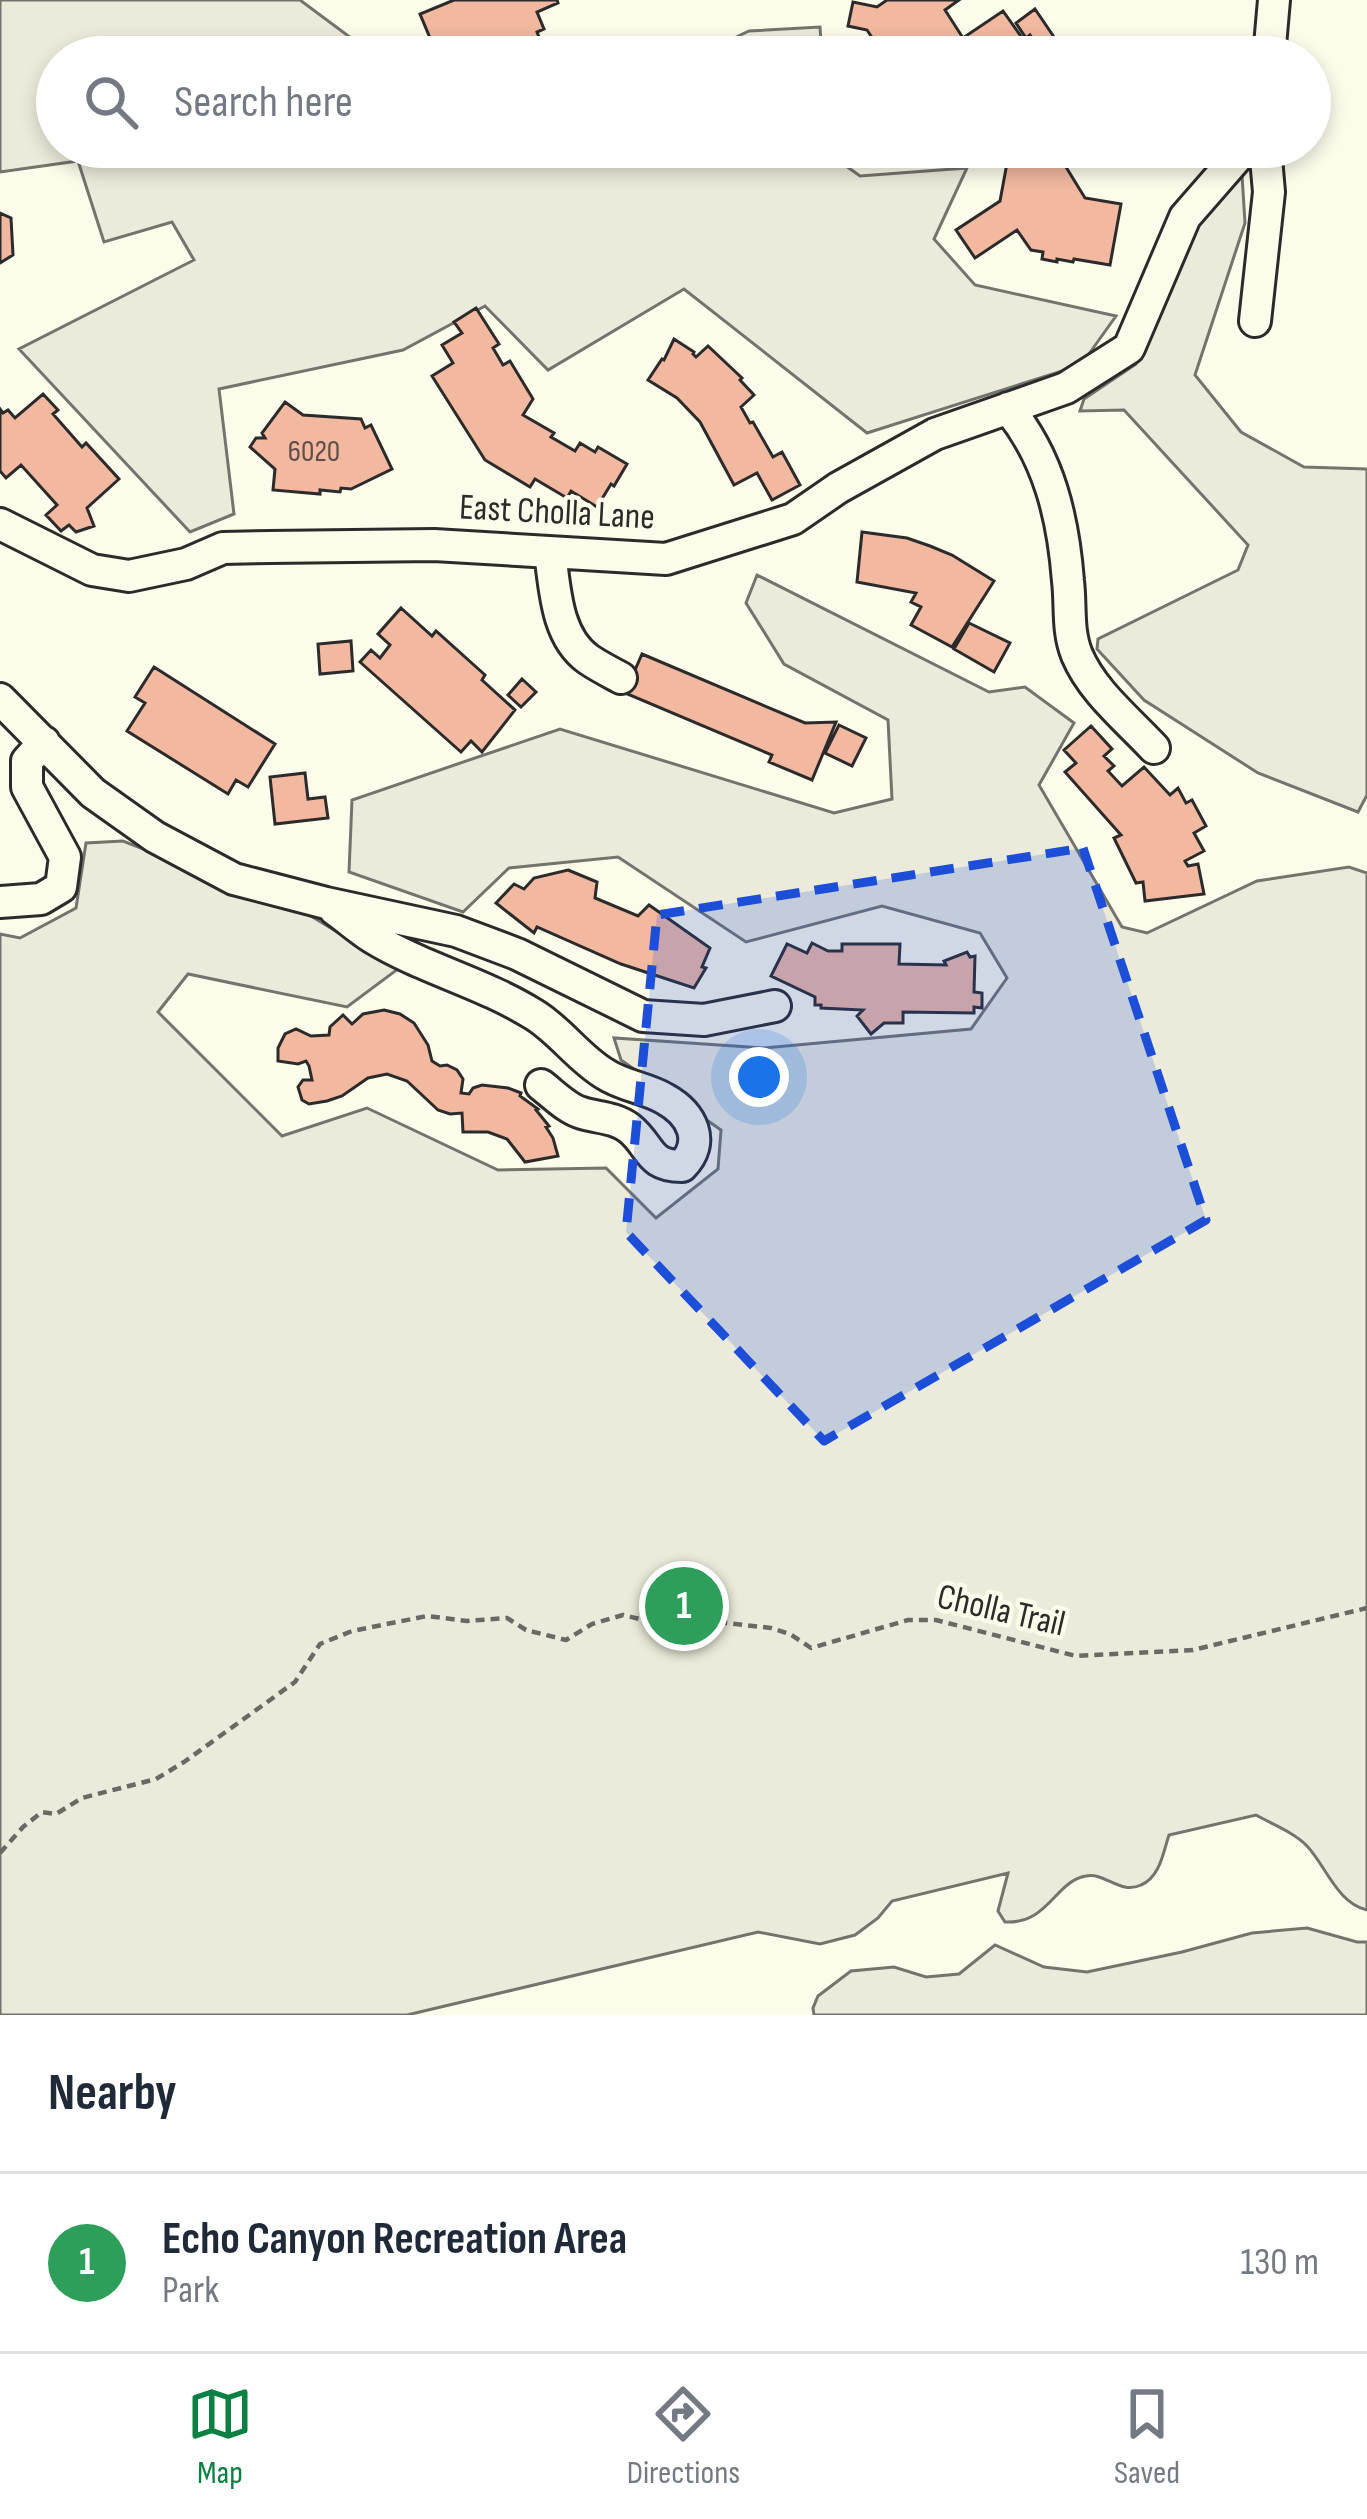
<!DOCTYPE html>
<html lang="en">
<head>
<meta charset="utf-8">
<style>
	:root { --surface:#fff; --page:#f2f2f3; --text:#1f2937; --muted:#747a83; --line:#e0e1e3; --accent:#0b8043 }
	body { margin:0; font-family:"Sofia Sans Condensed",sans-serif; background:var(--page); color:var(--text) }
	.you { position:absolute; left:759px; top:1077px; width:42px; height:42px; margin:-30px; border:9px solid #fff; border-radius:50%; background:#1a73e8; box-shadow:0 0 0 18px #1a73e833 }
	.badge { display:grid; place-items:center; width:78px; height:78px; border-radius:50%; background:var(--accent); color:#fff; font-size:39px; font-weight:700 }
	.pin { position:absolute; translate:-50% -50%; border:6px solid #fff; box-shadow:0 3px 12px #0006 }
	.list { margin:0; padding:0; list-style:none }
	h2 { display:flex; justify-content:space-between; align-items:center; height:156px; margin:0; padding:0 48px; font-size:51px }
	h2 small { font-size:39px; font-weight:400; color:var(--muted) }
	.list li { display:grid; grid-template-columns:78px 1fr auto; gap:36px; align-items:center; box-sizing:border-box; height:180px; padding:0 48px; border-top:3px solid var(--line) }
	.list b { display:block; font-size:45px; white-space:nowrap }
	.list p { margin:0; font-size:39px; white-space:nowrap; color:var(--muted) }
	.list em { font-size:39px; font-style:normal; color:var(--muted) }
	.icon { flex:none; width:66px; height:66px; fill:none; stroke:currentColor; stroke-width:2; stroke-linecap:round; stroke-linejoin:round }
	.map { position:relative; flex:none; width:1367px; height:2015px; overflow:hidden }
	.search { position:absolute; background:var(--surface); box-shadow:0 6px 18px #0003; left:36px; right:36px; top:36px; height:132px; display:flex; align-items:center; gap:30px; box-sizing:border-box; padding:0 42px; border-radius:66px; color:var(--muted); font-size:45px }
	.sheet { height:336px; background:var(--surface) }
	nav { display:flex; justify-content:space-around; align-items:center; box-sizing:border-box; height:168px; border-top:3px solid var(--line); background:var(--surface); font-size:33px; color:var(--muted) }
	nav a { display:grid; justify-items:center; gap:6px }
	nav .on { color:var(--accent) }
	.map>svg:first-child { display:block }
	.green { fill:#ecebdb; stroke:#74746e; stroke-width:3 }
	.building { fill:#f2b8a0; stroke:#2b2b2b; stroke-width:3 }
	.lines { fill:none; stroke-linecap:round; stroke-linejoin:round }
	.minor-casing { stroke:#2b2b2b; stroke-width:36 }
	.path { stroke:#6a6964; stroke-width:4.5; stroke-dasharray:9 6; stroke-linecap:butt }
	.minor { stroke:#fdfbea; stroke-width:30 }
	.marked { fill:#1d4ed8; fill-opacity:0.2; stroke:#1d4ed8; stroke-width:9; stroke-dasharray:24 15; stroke-linejoin:round }
	.labels { text-anchor:middle; dominant-baseline:central; stroke-width:9; stroke-linejoin:round; paint-order:stroke }
	.number-label { font-size:30px; fill:#5d4e48 }
	.street-label { font-size:36px; fill:#2b2b2b; stroke:#fdfbea }
</style>
</head>
<body>
<div class="map">
<svg width="1367" height="2015" viewBox="0 0 1367 2015">
	<rect width="100%" height="100%" fill="#fdfbea"/>
	<!-- green -->
	<path class="green" d="M0,0H300L355,41L384,57H57V147H825V151L860,176L967,168L934,239L975,285L1116,316L1081,365L867,433L684,289L548,370L485,306L403,350L219,389L234,514L190,532L19,349L194,260L172,222L104,242L78,161L0,172Z
		M820,27L822,57H695L749,31Z
		M1242,175L1245,223L1195,375L1241,432L1304,467L1367,469V795L1358,812L1258,773L1144,700L1097,649L1098,639L1238,570L1248,545L1124,410L1080,411L1084,399L1136,364L1192,232Z
		M757,575L989,692L1025,687L1074,723L1039,785L1122,927L1147,933L1257,881L1349,867L1367,873V1910C1337,1903 1326,1866 1307,1846C1295,1833 1272,1824 1256,1815L1169,1835C1163,1853 1160,1877 1141,1885C1120,1895 1105,1872 1086,1876C1055,1881 1049,1924 1005,1922L998,1911L1008,1873L892,1901L878,1918L855,1935L820,1944L758,1932L407,2015H0V934L20,938L76,908L86,843L123,841L306,913L398,969L347,1007L188,974L158,1012L282,1136L367,1108L498,1170L606,1168L656,1218L718,1169L721,1130L621,1060L614,1038L764,1048L971,1029L1007,978L980,933L882,906L746,942L618,857L509,868L463,912L349,872L352,800L560,729L834,813L892,799L888,720L784,664L746,603Z
		M1307,1928L1357,1942H1367V2015H814L813,2008L818,1996L851,1971L894,1967L926,1977L959,1974L995,1945L1044,1967L1087,1972L1182,1952L1252,1933Z"/>
	<!-- building -->
	<path class="building" d="M454,0H557L558,3L537,12L544,29L537,32L547,57H438L420,14Z
		M887,0H959L945,10L963,38L1003,11L1030,49L1019,57H885L867,30L848,26L853,2L877,7Z
		M1035,9L1054,37L1038,47L1030,35L1026,38L1016,23Z
		M1010,147H1070L1066,167L1085,198L1121,204L1110,265L1074,259L1073,262L1057,259V262L1042,259L1043,252L1031,250L1017,230L975,258L956,230L1000,201Z
		M0,213L11,218L13,255L0,263Z
		M476,308L499,344L493,348L503,365L510,361L533,399L523,415L554,433L551,437L575,451L580,443L595,452L598,447L627,464L614,486L611,484L597,507L571,491L567,498L535,479L530,487L485,460L432,376L453,363L442,345L462,333L454,322Z
		M674,339L694,352L693,354L696,357L708,346L742,378L740,380L754,395L741,407L750,423L753,422L773,457L782,452L800,485L772,500L757,473L734,485L700,422L677,398L648,380L662,359L664,360Z
		M43,394L58,410L53,414L82,447L86,443L119,479L87,508L94,526L76,532L69,525L61,531L46,515L57,505L21,465L6,478L0,471V409L3,413L8,410L15,418Z
		M285,402L303,415L361,419L365,428L371,425L392,469L351,489L341,488L340,492L320,490V494L273,490L275,469L250,447L256,438H265L262,433Z
		M862,532L907,538L930,546L952,555L994,581L952,647L911,625L921,607L911,602L916,593L857,582Z
		M401,608L432,636L436,631L485,675L482,680L515,710L482,752L471,741L461,752L360,662L371,650L380,658L390,645L378,634Z
		M969,623L1010,643L994,672L954,649Z
		M351,641L353,671L320,674L318,644Z
		M642,654L805,723L836,722L812,780L769,762L772,755L625,693Z
		M154,667L275,744L248,787L236,780L228,794L127,731L145,703L135,697Z
		M522,679L536,692L521,707L508,695Z
		M839,725L866,738L852,766L825,753Z
		M1091,726L1112,749L1104,756L1114,766L1108,771L1122,786L1144,767L1170,795L1178,788L1186,803L1192,800L1206,826L1194,833L1204,851L1185,861L1188,866L1198,864L1204,894L1145,901L1143,882L1136,883L1114,838L1121,835L1065,772L1076,763L1064,750Z
		M305,773L308,799L325,797L328,818L275,824L270,777Z
		M568,870L597,882L595,898L638,916L649,905L710,948L702,967L706,968L694,988L621,964L537,927L534,933L496,903L514,884L524,889L534,878Z
		M812,943L828,951H842V944H900L899,964L946,965L944,961L967,952L970,957L975,956L974,992L982,993V1008L974,1007V1013L903,1012V1023H884L871,1034L857,1016L863,1010L821,1008V1005H815V997L771,976L787,944L807,953Z
		M384,1010L400,1014L414,1023L428,1045L432,1061L440,1066L447,1065L457,1070L463,1079L461,1093L469,1094L473,1088L482,1085L508,1088L521,1093L520,1096L538,1109L536,1110L549,1126L546,1127L553,1138L558,1156L525,1162L507,1139L488,1132H463L462,1113L450,1114L438,1110L407,1081L387,1074L368,1078L342,1096L327,1101L309,1104L302,1100L298,1087L303,1080H312L309,1066L306,1061L298,1064L278,1061V1048L285,1034L296,1029L311,1036L329,1035L330,1027L343,1015L352,1024L363,1014Z"/>
	<g class="lines">
		<defs>
			<path id="minor" d="M1269,57L1274,0
				M1255,321L1269,192L1265,147
				M1008,408C1049,458 1063,517 1068,581C1071,606 1067,631 1077,655C1092,691 1127,719 1154,748
				M0,524L92,570L129,576L186,564L223,548L270,547L434,545L666,559L793,519L838,488L935,434L1066,388L1129,348L1185,217L1246,147
				M550,553C555,588 556,636 588,659C598,666 610,672 621,678
				M0,699L93,793L155,837L234,879L326,903L456,931L517,954L643,1016L704,1020L775,1006
				M0,902L41,899L61,887L65,857L27,787V761L44,742
				M335,910C348,919 360,930 373,938C422,968 483,983 533,1014C560,1030 578,1058 605,1074C623,1086 647,1088 665,1099C692,1114 706,1142 682,1166C647,1166 651,1145 629,1128C614,1117 598,1118 582,1113C567,1109 553,1094 541,1085"/>
		</defs>
		<!-- minor casing -->
		<use href="#minor" class="minor-casing"/>
		<!-- path -->
		<path class="path" d="M0,1853L23,1827L42,1812L56,1814L82,1798L156,1779L184,1762L295,1682L320,1644L352,1631L427,1616L467,1621L507,1618L526,1630L566,1640L592,1624L623,1615L669,1626L709,1621L771,1628L790,1634L811,1648L908,1620H936L1076,1656L1193,1650L1367,1608"/>
		<!-- minor -->
		<use href="#minor" class="minor"/>
	</g>
	<!-- marked area -->
	<path class="marked" d="M1083,848L1206,1220L824,1441L626,1232L657,915Z"/>
	<g class="labels">
		<!-- number labels -->
		<g class="number-label">
			<text x="314" y="452">6020</text>
		</g>
		<!-- street labels -->
		<g class="street-label">
			<text transform="translate(557 513) rotate(3)">East Cholla Lane</text>
			<text transform="translate(1001 1611) rotate(13)">Cholla Trail</text>
		</g>
	</g>
</svg>
<div class="you"></div>
<div class="pin badge" style="left:684px;top:1606px;background:#2e9e5b">1</div>
<div class="search"><svg class="icon" aria-label="search" viewBox="0 0 24 24"><circle cx="10" cy="10" r="6"/><path d="M15 15l6 6"/></svg>Search here</div>
</div>
<section class="sheet">
<h2>Nearby<small></small></h2>
<ul class="list">
<li><span class="badge" style="background:#2e9e5b">1</span><div><b>Echo Canyon Recreation Area</b><p>Park</p></div><em>130 m</em></li>
</ul>
</section>
<nav>
<a class="on"><svg class="icon" aria-label="map" viewBox="0 0 24 24"><path d="M3 6l6-2 6 2 6-2v14l-6 2-6-2-6 2zM9 4v14M15 6v14"/></svg>Map</a>
<a><svg class="icon" aria-label="directions" viewBox="0 0 24 24"><path d="M12 3l9 9-9 9-9-9zM9 14v-3h6M13 9l2 2-2 2"/></svg>Directions</a>
<a><svg class="icon" aria-label="saved" viewBox="0 0 24 24"><path d="M7 4h10v16l-5-4-5 4z"/></svg>Saved</a>
</nav>
</body>
</html>
